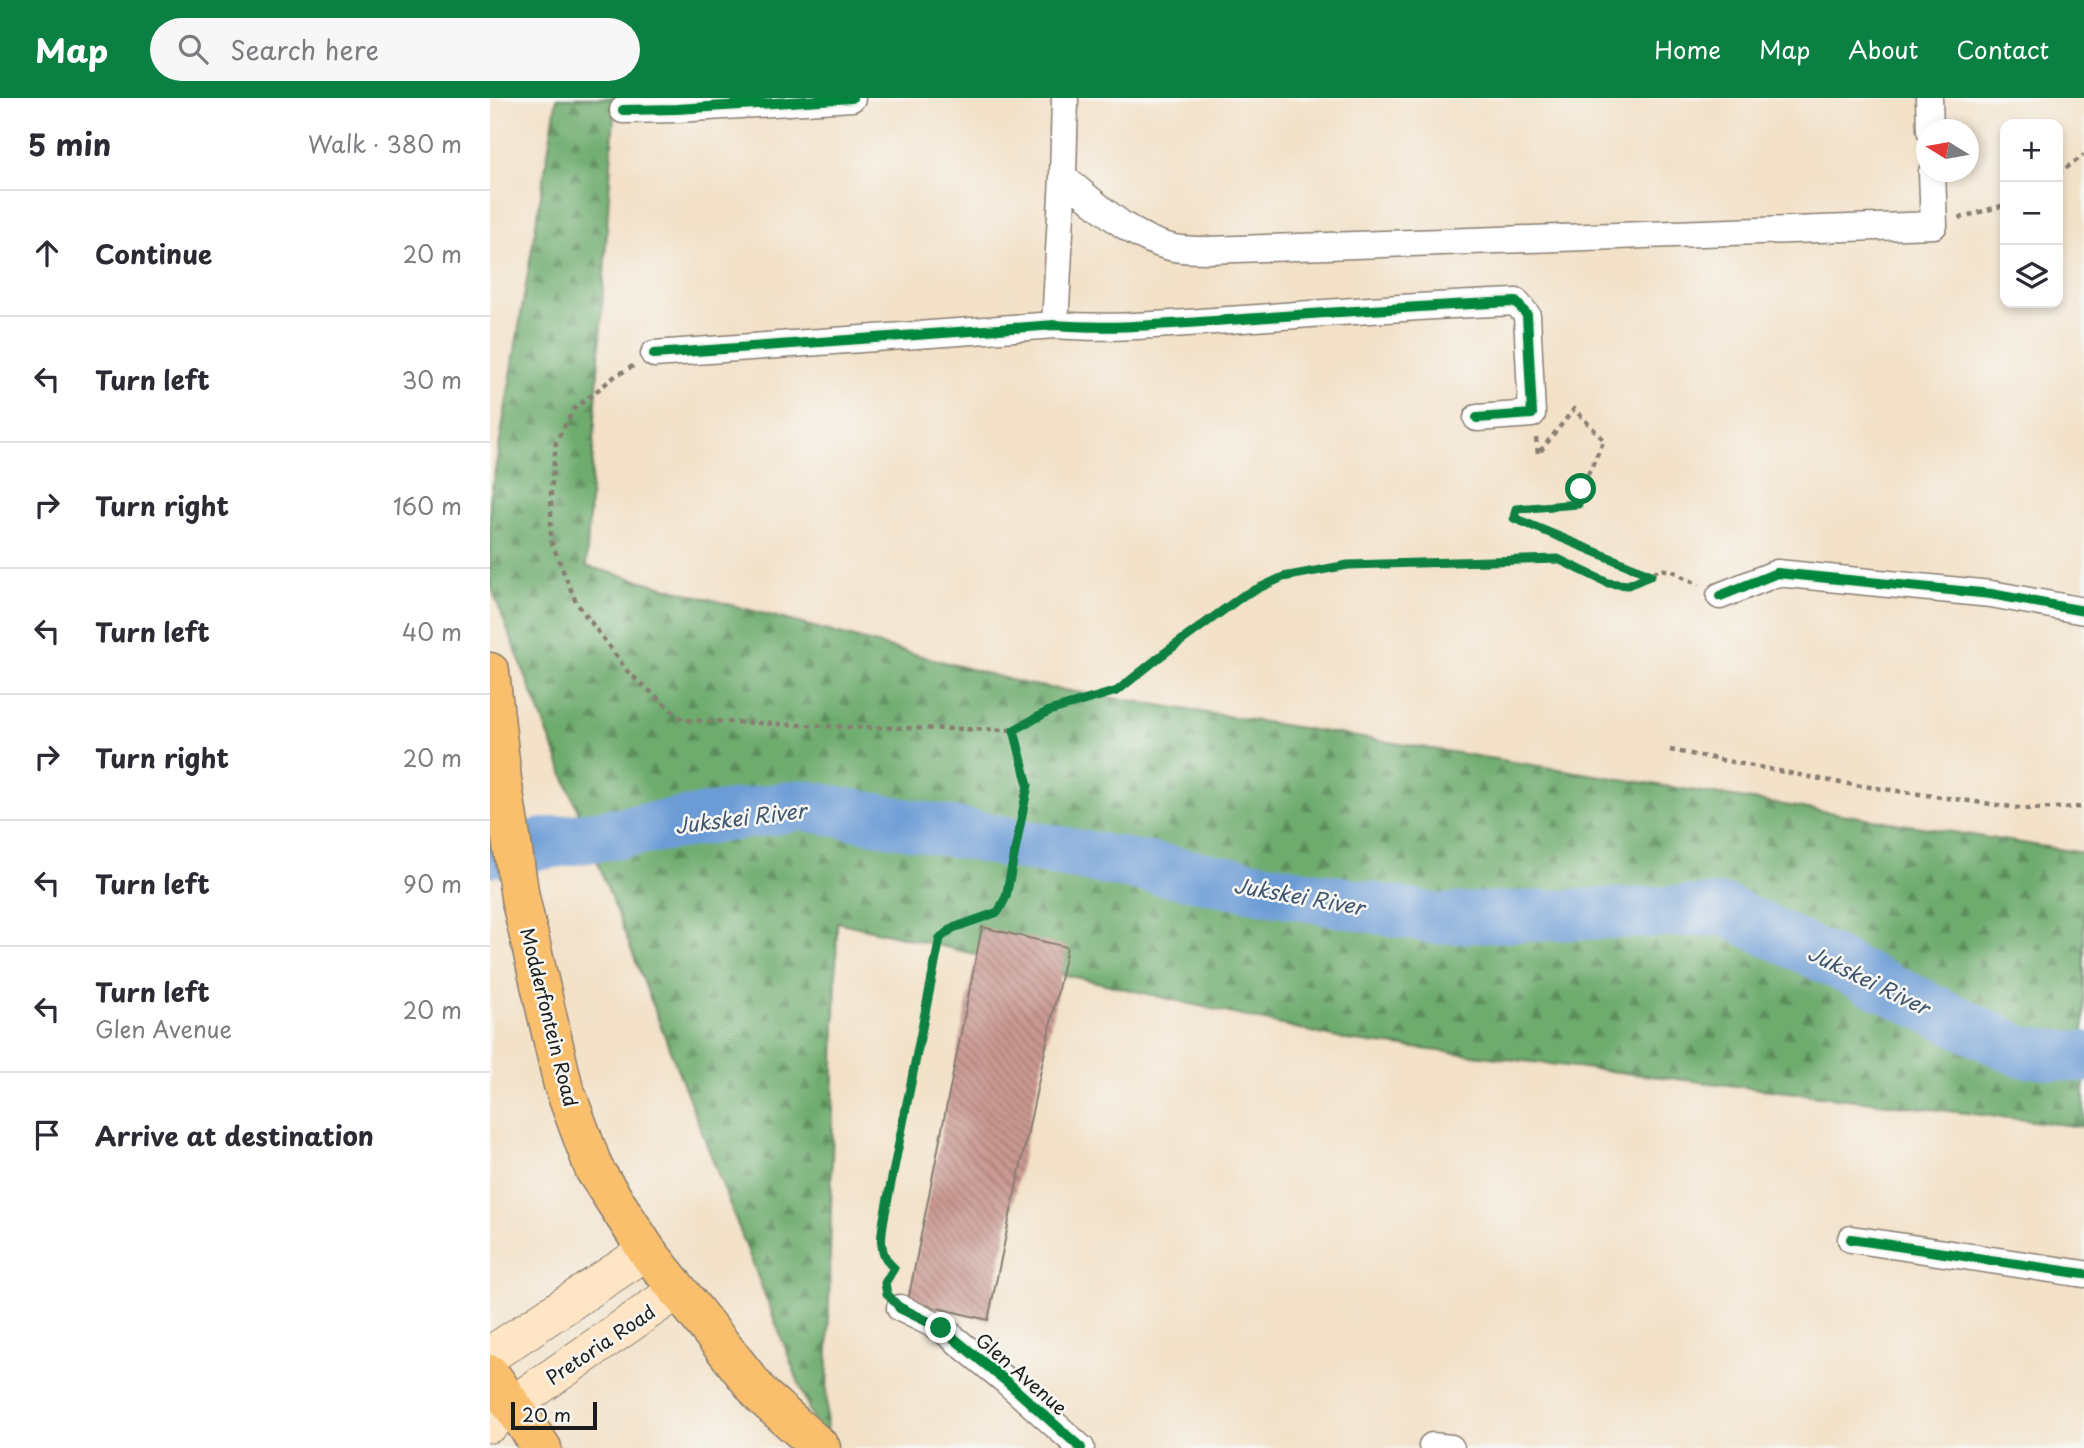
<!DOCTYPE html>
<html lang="en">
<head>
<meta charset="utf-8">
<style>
	:root { --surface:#fff; --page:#f7f7f7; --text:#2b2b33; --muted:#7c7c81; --line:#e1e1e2; --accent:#0b8043 }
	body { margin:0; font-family:"Playpen Sans",sans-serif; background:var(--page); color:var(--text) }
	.controls { position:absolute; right:21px; top:21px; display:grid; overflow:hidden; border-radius:14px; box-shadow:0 4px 10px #0003 }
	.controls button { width:63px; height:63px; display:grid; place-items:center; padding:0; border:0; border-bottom:2px solid var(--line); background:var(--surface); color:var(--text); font:35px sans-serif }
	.compass { position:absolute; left:1426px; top:21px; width:63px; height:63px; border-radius:50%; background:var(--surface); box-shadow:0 4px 10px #0003; rotate:281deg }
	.scale { position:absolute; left:21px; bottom:18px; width:86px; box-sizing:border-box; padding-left:7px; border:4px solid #1c1c1c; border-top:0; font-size:19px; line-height:24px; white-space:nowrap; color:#1c1c1c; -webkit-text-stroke:5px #f6f6f2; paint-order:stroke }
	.stop { position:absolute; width:21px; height:21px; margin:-16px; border:5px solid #0b8043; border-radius:50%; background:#fff }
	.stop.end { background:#0b8043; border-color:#fff; box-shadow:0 2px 7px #0008 }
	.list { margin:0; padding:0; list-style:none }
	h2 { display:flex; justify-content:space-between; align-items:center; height:91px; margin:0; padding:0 28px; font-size:30px }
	h2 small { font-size:23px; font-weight:400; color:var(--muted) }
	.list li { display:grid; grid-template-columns:46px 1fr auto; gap:21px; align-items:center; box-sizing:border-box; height:126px; padding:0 28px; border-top:2px solid var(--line) }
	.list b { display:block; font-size:26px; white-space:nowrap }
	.list p { margin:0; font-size:23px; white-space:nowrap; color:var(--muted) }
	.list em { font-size:23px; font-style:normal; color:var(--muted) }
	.icon { flex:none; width:38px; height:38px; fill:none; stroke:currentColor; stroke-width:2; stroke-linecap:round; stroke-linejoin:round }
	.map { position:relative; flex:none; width:1594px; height:1350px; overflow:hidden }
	header { display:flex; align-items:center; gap:42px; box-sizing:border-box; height:98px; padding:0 35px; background:var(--accent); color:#fff }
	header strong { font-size:33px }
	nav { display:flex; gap:38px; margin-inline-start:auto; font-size:24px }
	.search { width:490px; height:63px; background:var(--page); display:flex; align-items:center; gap:18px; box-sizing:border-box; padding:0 24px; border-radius:38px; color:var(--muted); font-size:26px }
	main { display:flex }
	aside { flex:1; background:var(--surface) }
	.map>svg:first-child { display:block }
	.forest { fill:url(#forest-firs); stroke:#456445; stroke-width:2 }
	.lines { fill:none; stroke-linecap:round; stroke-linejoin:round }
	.river { stroke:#6c9cd6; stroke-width:51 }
	.building { fill:url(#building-back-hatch) }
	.minor-casing { stroke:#887e72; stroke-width:29 }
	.secondary-casing { stroke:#887e72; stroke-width:39 }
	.primary-casing { stroke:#887e72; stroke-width:41 }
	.path { stroke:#887e72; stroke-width:4.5; stroke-dasharray:5 5; stroke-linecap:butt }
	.minor { stroke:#fff; stroke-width:26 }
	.secondary { stroke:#fde5c5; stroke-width:37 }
	.primary { stroke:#f9bf6d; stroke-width:38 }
	.cycleway-casing { stroke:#f6f6f2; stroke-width:15 }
	.cycleway { stroke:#00873e; stroke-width:10 }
	.route { stroke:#0b8043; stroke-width:9 }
	.labels { text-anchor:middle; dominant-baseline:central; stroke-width:5; stroke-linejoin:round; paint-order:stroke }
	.street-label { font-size:19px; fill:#1c1c1c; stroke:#f6f6f2 }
	.water-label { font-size:21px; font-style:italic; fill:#405670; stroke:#f6f6f2 }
</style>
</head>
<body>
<header>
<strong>Map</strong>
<div class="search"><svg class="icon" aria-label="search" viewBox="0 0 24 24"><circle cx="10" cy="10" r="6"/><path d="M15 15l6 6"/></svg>Search here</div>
<nav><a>Home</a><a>Map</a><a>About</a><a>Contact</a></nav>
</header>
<main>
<aside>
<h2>5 min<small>Walk · 380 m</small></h2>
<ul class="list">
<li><svg class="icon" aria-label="ahead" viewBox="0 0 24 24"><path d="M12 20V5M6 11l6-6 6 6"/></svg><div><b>Continue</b></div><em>20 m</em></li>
<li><svg class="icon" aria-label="left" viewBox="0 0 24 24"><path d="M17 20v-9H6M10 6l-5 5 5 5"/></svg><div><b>Turn left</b></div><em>30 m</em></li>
<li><svg class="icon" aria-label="right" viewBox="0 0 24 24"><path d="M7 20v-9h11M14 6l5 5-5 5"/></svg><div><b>Turn right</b></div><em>160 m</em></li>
<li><svg class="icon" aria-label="left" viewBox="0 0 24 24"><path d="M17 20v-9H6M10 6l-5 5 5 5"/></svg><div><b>Turn left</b></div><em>40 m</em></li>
<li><svg class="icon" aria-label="right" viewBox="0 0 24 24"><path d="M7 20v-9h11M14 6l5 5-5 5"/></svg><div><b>Turn right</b></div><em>20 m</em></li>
<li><svg class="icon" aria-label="left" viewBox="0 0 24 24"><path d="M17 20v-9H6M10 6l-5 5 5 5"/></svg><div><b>Turn left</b></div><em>90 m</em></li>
<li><svg class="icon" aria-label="left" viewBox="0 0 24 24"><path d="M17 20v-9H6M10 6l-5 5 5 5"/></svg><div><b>Turn left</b><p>Glen Avenue</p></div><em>20 m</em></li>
<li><svg class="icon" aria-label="arrive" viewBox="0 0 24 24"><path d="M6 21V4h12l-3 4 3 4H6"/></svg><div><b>Arrive at destination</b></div></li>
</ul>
</aside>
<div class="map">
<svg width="1594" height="1350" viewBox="0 0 1594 1350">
	<defs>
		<pattern id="forest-firs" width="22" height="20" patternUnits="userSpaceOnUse" patternTransform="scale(1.75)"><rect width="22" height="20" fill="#6eac6e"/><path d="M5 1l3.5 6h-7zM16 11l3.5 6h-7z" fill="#5a8b5a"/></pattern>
		<pattern id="building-back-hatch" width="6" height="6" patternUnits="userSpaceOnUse" patternTransform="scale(1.75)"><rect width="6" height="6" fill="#ca9891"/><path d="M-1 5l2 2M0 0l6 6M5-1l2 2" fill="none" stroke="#a37b76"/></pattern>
	</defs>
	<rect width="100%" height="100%" fill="#f6f6f2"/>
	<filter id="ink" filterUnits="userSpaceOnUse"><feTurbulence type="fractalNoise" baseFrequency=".0143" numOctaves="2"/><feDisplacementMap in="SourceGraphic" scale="14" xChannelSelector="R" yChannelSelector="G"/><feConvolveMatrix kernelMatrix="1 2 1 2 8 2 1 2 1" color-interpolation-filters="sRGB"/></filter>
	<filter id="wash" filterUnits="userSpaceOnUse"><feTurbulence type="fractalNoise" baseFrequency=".00686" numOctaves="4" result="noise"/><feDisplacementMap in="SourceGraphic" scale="28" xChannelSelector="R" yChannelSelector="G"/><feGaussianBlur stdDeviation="1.57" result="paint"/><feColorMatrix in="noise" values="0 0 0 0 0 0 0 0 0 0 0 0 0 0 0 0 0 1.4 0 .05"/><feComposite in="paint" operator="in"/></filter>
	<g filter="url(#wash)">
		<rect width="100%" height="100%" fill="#f3e1c8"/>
		<!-- forest -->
		<path class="forest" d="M67,0H125L96,468L536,586L1594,755V1029L856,942L347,824L336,1350H334L0,486V403Z"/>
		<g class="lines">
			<!-- river -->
			<path class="river" d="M0,754L312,707L946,821L1235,812L1532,954L1594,959"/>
		</g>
		<g id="blocks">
			<!-- building -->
			<path class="building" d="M492,829L577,849L498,1222L418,1203Z"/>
		</g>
	</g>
	<g filter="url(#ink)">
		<use href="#blocks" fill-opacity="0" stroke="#887e72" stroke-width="2"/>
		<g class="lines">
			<defs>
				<path id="minor" d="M1439,0L1440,32
					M133,12L187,11L362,0
					M573,79C607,106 641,141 684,150C695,152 707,152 718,152L1444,127L1442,74
					M565,227L573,79L575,0
					M164,256L565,227C627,232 691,225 753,221C844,214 935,208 1026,204L1037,217L1042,316L987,320
					M1230,498L1287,475L1501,496L1594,513
					M1361,1141L1594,1176
					M410,1210L451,1230L516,1283L591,1350
					M942,1348L961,1350"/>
				<path id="secondary" d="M0,1257L157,1153
					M0,1326L22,1307L188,1192"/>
				<path id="primary" d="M0,574L12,681L30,799L73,987L104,1071L157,1153L272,1298L331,1350
					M0,1276L52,1350"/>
			</defs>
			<!-- minor casing -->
			<use href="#minor" class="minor-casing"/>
			<!-- secondary casing -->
			<use href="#secondary" class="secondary-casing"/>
			<!-- primary casing -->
			<use href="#primary" class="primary-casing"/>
			<!-- path -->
			<path class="path" d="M1568,76L1594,57
				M1469,120L1515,107
				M143,268L124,279L84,311L66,344L61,394V443L86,504L138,574L193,622L359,629L524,632L559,613L627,593L672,557L754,497L793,479L858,467L1068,462L1118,485L1138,487L1153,482L1169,471L1182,473L1209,487
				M1046,340L1048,356L1084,311L1114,342L1091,391L1088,406L1026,410L1024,420L1160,476
				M1180,652L1351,685L1536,711L1594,709
				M396,1189L395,1185L404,1170C384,1154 393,1128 397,1105L450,840L463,830L508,814L516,799L538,687L524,632"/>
			<!-- minor -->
			<use href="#minor" class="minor"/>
			<!-- secondary -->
			<use href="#secondary" class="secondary"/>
			<!-- primary -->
			<use href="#primary" class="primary"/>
			<defs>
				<path id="cycleway" d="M133,12L187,11L362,0
					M164,256L565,227C627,232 691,225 753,221C844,214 935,208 1026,204L1037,217L1042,316L987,320
					M1230,498L1287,475L1501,496L1594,513
					M1361,1141L1594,1176
					M410,1210L451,1230L516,1283L591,1350"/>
			</defs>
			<!-- cycleway casing -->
			<use href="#cycleway" class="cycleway-casing"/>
			<!-- cycleway -->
			<use href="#cycleway" class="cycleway"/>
		</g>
	</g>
	<g class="lines" filter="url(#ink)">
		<!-- route -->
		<path class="route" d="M451,1230L410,1210L397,1196L395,1185L404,1170C384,1154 393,1128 397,1105L450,840L463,830L508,814L516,799L538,687L524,632L559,613L627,593L672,557L754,497L793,479L858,467L1068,461L1118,485L1138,487L1161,477L1024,420L1026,411L1088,406L1091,391"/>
	</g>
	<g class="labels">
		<!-- street labels -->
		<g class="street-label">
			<text transform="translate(60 919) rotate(76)">Modderfontein Road</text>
			<text transform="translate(110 1246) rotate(-34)">Pretoria Road</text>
			<text transform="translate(532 1275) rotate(41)">Glen Avenue</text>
		</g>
		<!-- water labels -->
		<g class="water-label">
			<text transform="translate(250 719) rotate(-7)">Jukskei River</text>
			<text transform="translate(809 797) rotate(10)">Jukskei River</text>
			<text transform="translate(1379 881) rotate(26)">Jukskei River</text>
		</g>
	</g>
</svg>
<div class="controls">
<button>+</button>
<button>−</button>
<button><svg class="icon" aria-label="layers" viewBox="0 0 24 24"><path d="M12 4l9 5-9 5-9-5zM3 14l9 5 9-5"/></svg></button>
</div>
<svg class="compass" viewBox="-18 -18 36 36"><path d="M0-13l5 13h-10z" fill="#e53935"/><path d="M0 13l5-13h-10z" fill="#7c7c81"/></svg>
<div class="scale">20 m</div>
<div class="stop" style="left:1091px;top:391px"></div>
<div class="stop end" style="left:451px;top:1230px"></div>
</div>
</main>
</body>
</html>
